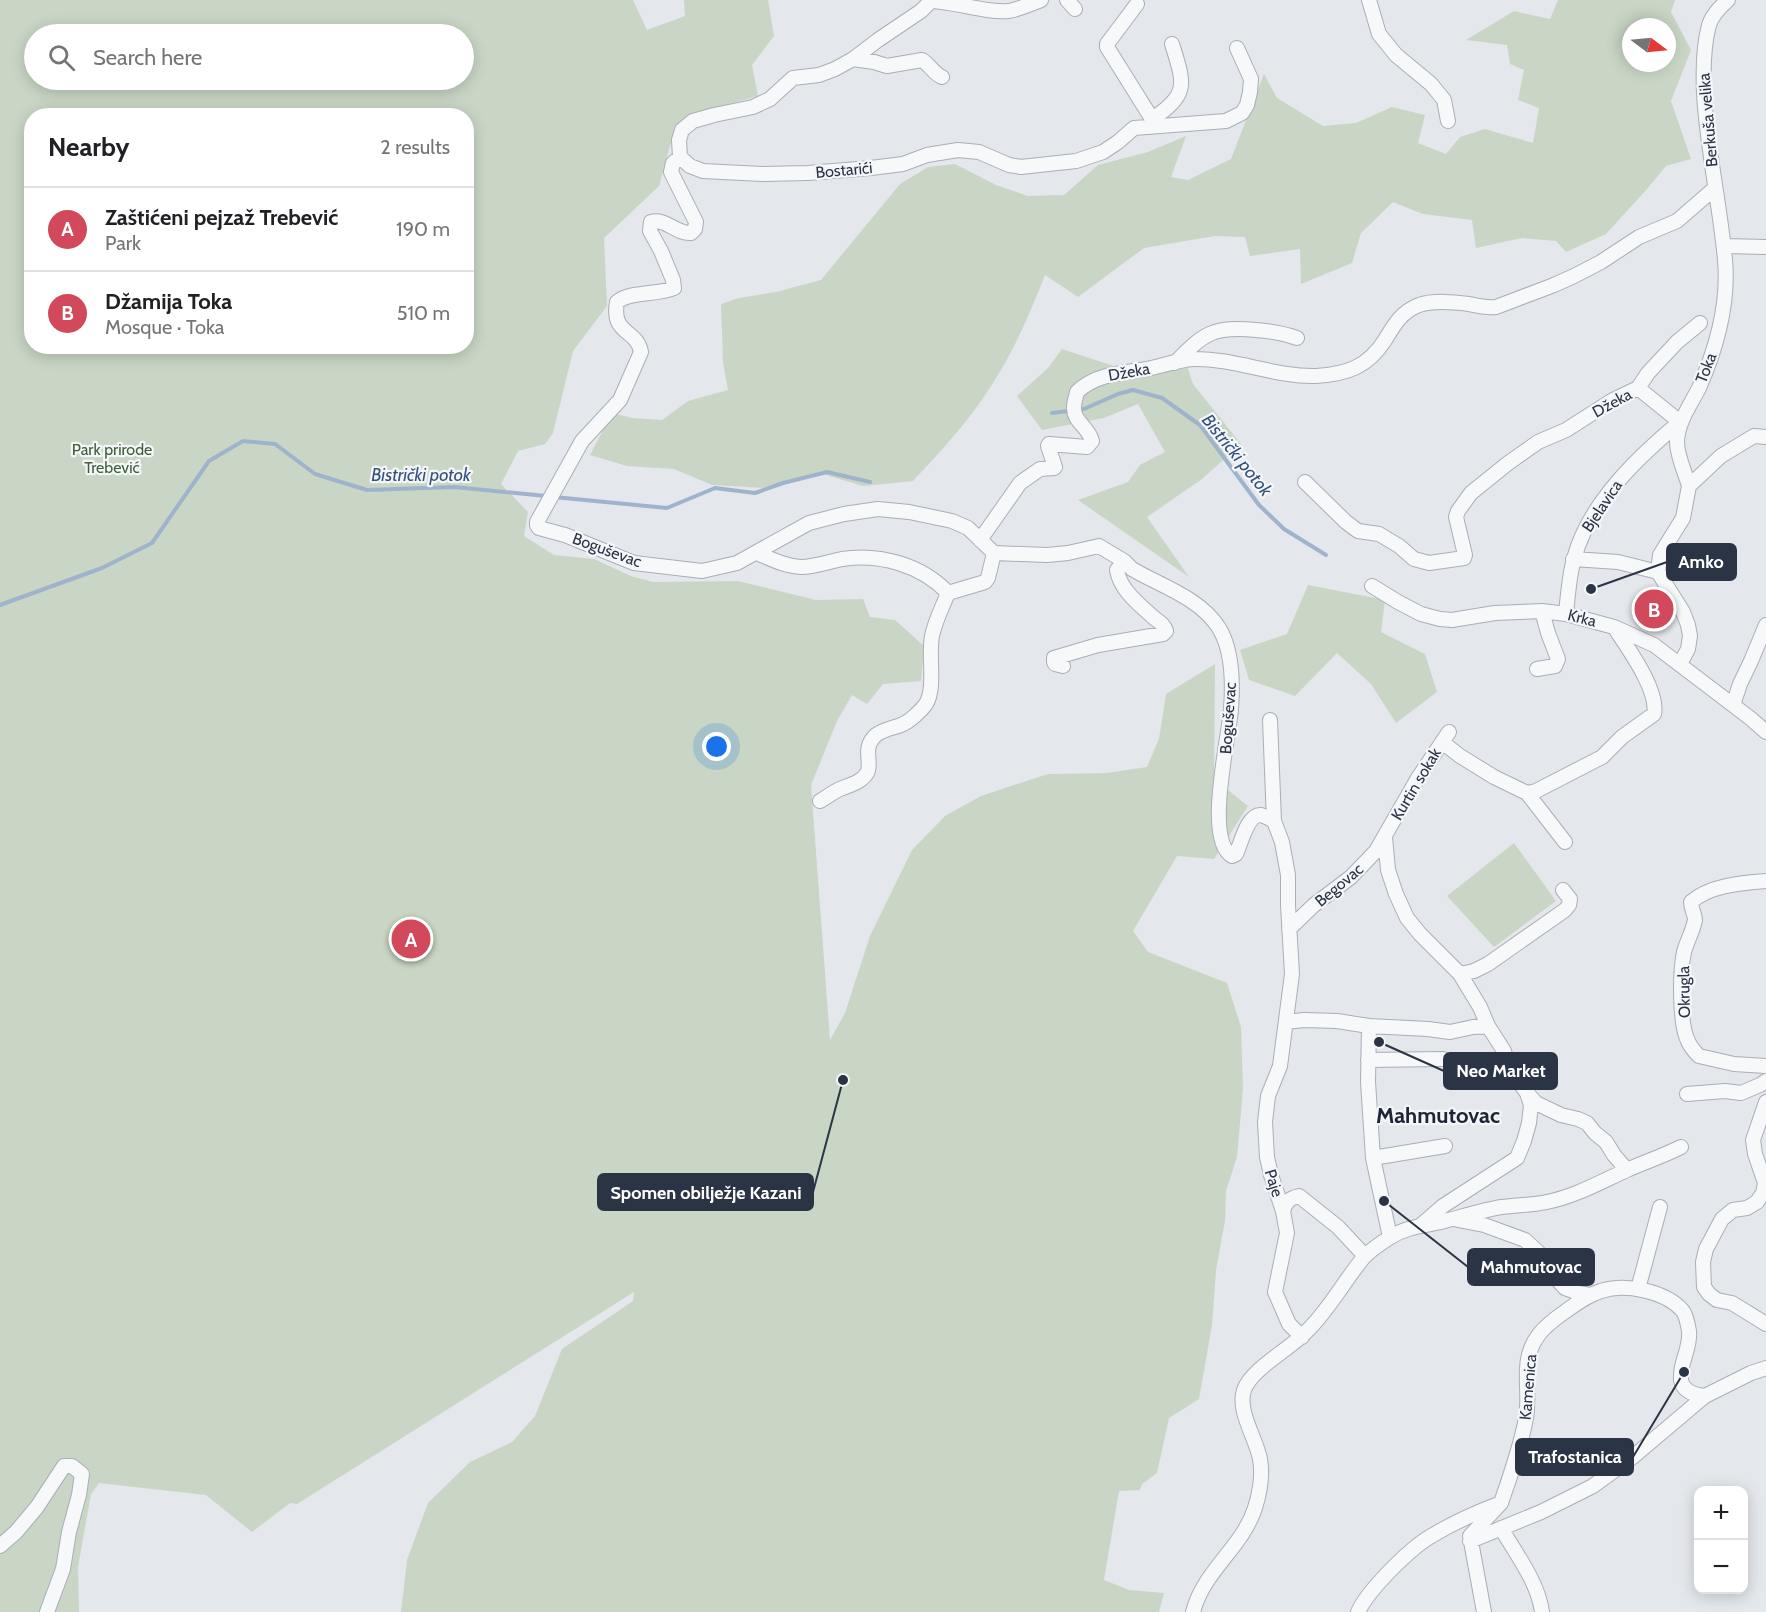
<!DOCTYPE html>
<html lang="en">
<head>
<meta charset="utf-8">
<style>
	:root { --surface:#fff; --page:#f6f6f6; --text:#202124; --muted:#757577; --line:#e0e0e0; --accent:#d1495b }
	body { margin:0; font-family:Cabin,sans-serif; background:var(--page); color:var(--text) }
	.controls { position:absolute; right:18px; bottom:18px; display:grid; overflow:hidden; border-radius:12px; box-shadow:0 3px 15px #0003 }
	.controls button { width:54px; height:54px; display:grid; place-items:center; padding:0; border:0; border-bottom:2px solid var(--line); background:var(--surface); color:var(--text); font:30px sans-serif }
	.compass { position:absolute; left:1622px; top:18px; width:54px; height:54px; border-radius:50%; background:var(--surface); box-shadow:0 3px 15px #0003; rotate:106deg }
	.you { position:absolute; left:717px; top:747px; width:21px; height:21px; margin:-15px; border:4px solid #fff; border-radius:50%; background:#1a73e8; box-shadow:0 0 0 9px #1a73e833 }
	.badge { display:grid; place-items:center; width:39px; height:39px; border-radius:50%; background:var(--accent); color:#fff; font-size:20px; font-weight:700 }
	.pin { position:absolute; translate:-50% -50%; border:3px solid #fff; box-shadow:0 2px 6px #0006 }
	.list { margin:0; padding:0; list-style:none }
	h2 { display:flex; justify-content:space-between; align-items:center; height:78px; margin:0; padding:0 24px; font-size:26px }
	h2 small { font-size:20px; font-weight:400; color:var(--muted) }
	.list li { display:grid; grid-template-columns:39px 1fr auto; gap:18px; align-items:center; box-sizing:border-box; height:84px; padding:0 24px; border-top:2px solid var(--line) }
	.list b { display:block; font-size:22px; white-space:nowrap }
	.list p { margin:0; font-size:20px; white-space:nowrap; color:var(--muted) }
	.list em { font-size:20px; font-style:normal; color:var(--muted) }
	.icon { flex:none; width:33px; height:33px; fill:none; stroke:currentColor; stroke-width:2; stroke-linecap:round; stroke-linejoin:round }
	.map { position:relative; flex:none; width:1766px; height:1612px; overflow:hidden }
	.search { position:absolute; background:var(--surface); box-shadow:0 3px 15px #0003; left:24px; top:24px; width:450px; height:66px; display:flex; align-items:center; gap:15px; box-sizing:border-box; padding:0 21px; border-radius:33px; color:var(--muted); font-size:22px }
	.panel { position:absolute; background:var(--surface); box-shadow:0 3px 15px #0003; left:24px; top:108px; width:450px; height:246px; border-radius:24px }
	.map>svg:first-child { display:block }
	.green { fill:#c9d6c5; fill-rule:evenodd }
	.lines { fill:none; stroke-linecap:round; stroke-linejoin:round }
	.stream { stroke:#9fb4cc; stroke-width:4 }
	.street-casing { stroke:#a9aeb7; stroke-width:16 }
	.street { stroke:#f7f8fa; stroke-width:14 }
	.labels { text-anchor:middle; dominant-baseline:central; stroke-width:4.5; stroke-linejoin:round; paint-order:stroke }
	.street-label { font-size:16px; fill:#2b3445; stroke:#f4f6f9 }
	.park-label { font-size:16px; fill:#3f6138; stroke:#f4f6f9 }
	.water-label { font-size:18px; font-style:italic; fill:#34527a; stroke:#f4f6f9 }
	.district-label { font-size:22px; font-weight:bold; fill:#1d2536; stroke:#f4f6f9 }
	.leader { fill:none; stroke:#2b3445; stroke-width:2 }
	.callout-dot { fill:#2b3445; stroke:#f4f6f9; stroke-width:2 }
	.callout { fill:#2b3445; stroke:#2b3445; stroke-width:2 }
	.callout-label { font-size:18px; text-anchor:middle; font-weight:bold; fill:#fff }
</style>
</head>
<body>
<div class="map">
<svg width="1766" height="1612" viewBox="0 0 1766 1612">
	<rect width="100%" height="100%" fill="#e4e7ec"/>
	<!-- green -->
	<path class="green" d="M0,0H633L647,30L685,16L684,0H768L774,36L752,65L758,96L700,112L673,135L659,186L604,238L607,306L573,351L553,433L545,444L518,451L501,484L528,512L524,536L554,555L594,559L631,576L653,582L738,581L816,600L863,599L870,617L895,620L924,646L921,681L883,684L867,704L852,695L837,721L811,785L830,1040L845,1013L870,936L912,850L945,816L981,796L1048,774L1107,773L1147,767L1159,739L1166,694L1215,664L1214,779L1248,806L1214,859L1177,856L1133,931L1148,952L1227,983L1241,1027L1243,1089L1237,1157L1226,1191L1225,1221L1216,1270L1212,1325L1199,1399L1169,1418L1157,1473L1142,1484L1140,1490L1119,1491L1104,1580L1129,1590L1164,1593L1159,1612H401L407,1560L428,1503L470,1462L512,1442L535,1416L562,1349L633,1301L634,1292L297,1504L290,1503L252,1532L206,1495L99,1483L91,1494L78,1567L79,1612H0ZM34,34H464V80H34ZM32,116H466V346H32Z
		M1558,0H1675L1671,12L1691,50L1671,101L1691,159L1666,166L1647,189L1606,234L1566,252L1556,241L1522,238L1476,248L1472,220L1423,214L1393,202L1361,233L1352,263L1301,284L1300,249L1250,256L1245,237L1215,236L1144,248L1078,297L1045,275C1030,313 1014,351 991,386C969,421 941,451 913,481L863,486L819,473L766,488L712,485L674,469L627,466L590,455L612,413L632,418L662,420L688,401L728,390L723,362L721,304L739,298L776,292L821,280L900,184L928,167L955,164L996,185L1028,196L1064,195L1098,165L1148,152L1186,136L1171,177L1188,180L1231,159L1264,74L1277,98L1323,126L1356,123L1392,107L1425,115L1418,143L1446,154L1460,137L1485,129L1533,143L1539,108L1518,100L1524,70L1510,64L1507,45L1466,40L1514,11L1550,19ZM1631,27H1667V63H1631Z
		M1062,349L1135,373L1183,354L1193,384L1241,444L1202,479L1147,517L1189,577L1078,500L1128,482L1140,465L1165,452L1138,404L1104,418L1042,430L1017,396L1048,368Z
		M1308,585L1385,600L1381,632L1425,654L1437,692L1396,723L1371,684L1337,653L1295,696L1249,680L1240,650L1287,634Z
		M1514,843L1556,901L1494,947L1447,896Z"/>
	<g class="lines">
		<!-- stream -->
		<path class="stream" d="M1052,413L1084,409L1118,394L1133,390L1162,398L1200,425L1259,505L1284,529L1326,555
			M554,497L667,508L715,488L755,493L783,483L827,472L870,482
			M0,605L102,568L152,543L209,461L243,441L275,444L315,474L367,490L454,487L546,496"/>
		<defs>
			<path id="street" d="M932,0L921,11L878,40L853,59L835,69L819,75L793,78L770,99L753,107L714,115L693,121L682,130L679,140L680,157L690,166L703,171L762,174L808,173L871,168L903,164L927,155L958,150L979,152L1009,165L1021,167L1076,161L1103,152L1118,142L1134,128L1226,121L1242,113L1247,105L1250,92L1251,79L1237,48
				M1067,0L1075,9
				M1369,0L1379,34L1396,55L1431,84L1444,100L1448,121
				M932,1C956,2 985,13 1009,11C1019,9 1031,4 1041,0
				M1137,4L1107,44V47L1152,119
				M853,59L874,62L887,66L922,60C930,65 934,74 942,77
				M1157,126L1152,119C1190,94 1184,83 1172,44
				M680,157L673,163L671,172L696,222L695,229L691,233C676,234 666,218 651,222L650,231L661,251L673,280L674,288C658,295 630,291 617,302C611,335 637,329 641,352L620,400L582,441L537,522V525L539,528L565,535L634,563L702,571L737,563L809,523L844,514L878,509L909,512L952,521L968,528L994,553L1047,555L1068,553L1099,546L1124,561L1132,569C1161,586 1200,598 1219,628C1233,651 1233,683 1231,709C1229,738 1204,840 1232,856L1236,854C1241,844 1247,814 1261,815C1265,816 1270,819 1274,821
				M1724,246L1766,247
				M1175,363C1204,333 1213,326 1256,330C1270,331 1283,333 1297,338
				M1305,482L1346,522L1358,531L1379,534L1399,546L1414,559L1429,563L1464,558L1465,555L1456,517L1458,511L1471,493L1507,464L1538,442L1566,430L1613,400L1638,388L1648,373L1677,342L1700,323
				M1689,486C1685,472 1677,456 1677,442C1678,421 1690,406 1699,388C1717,347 1729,304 1725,260C1720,204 1707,149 1704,93C1703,70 1703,47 1709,25C1712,15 1720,7 1728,0
				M980,540L1020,483L1040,469L1054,468L1055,467L1048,446L1049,444L1087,447L1092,441C1089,427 1073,422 1074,407C1074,402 1076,397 1077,392C1093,376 1117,373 1140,370C1157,368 1176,360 1193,359C1235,358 1274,377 1316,376C1347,374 1368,367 1385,340C1394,325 1401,312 1419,305C1434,300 1453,302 1469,304C1478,306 1486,308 1496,307L1554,285L1574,276L1601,262L1639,237L1677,221L1715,188
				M757,553C771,559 785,566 801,567C814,567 828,562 842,559C879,553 922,565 948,593
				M1573,559L1618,562L1658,572
				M1372,586L1398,602L1421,614L1440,619L1452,620L1495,613L1542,611L1566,614L1614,627L1654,645L1750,718L1766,732
				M1566,614C1568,595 1569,576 1574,559C1588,504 1638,457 1680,422L1638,388
				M1680,664L1688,649L1690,636L1688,625L1683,612L1658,572L1660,555L1683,518L1689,486L1721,456L1754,436L1766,437
				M1063,666L1055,664L1054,662V658L1098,645L1163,634L1166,631C1164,624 1159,622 1153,617C1139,604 1120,590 1117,570L1124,561
				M1537,669L1555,666L1558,659L1548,633L1542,611
				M1733,705L1740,684L1751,661L1766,625
				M1270,720L1274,821L1282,842L1288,875V905L1292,974L1280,1066L1268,1096L1265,1122L1267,1157L1271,1175L1283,1211L1287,1233L1275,1292L1289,1324L1302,1337
				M1442,742L1460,756L1494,777L1527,793L1565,842
				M1527,793L1536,791L1602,757L1622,737L1654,714C1659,690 1627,647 1614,627
				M820,801C827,797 833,792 840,789C849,785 861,783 867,773C873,763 861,748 876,735C884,729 893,728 901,725C909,722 921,711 926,704C936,687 928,657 932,636C935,621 942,608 948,593L985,582L988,578L994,553
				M1385,837L1388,870L1396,894L1407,918L1420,934L1460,974L1480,1007L1488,1026L1504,1051L1509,1068L1527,1093L1531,1105L1529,1123L1524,1141L1517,1158L1443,1206L1421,1225
				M1766,881C1742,883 1710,885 1691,902C1691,909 1695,914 1695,920C1693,931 1687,941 1684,952C1680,971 1679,1023 1688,1041C1690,1046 1695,1052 1699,1056L1734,1064L1766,1066
				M1289,929L1314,905L1351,877L1376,851L1418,778L1449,732
				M1460,974L1474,971L1488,964L1565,910L1569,905L1570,899L1563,890
				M1286,1022L1304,1020L1337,1021L1369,1026L1428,1029L1450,1032L1473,1027L1488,1026
				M1369,1026L1368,1082L1373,1158L1390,1237
				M1368,1060L1443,1059
				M1528,1094L1536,1103L1561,1115L1578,1119L1587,1123L1595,1133L1606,1142L1614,1155L1627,1170
				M1687,1094L1725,1091L1741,1093L1760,1085L1766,1081
				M1766,1102L1753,1140L1755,1154L1765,1183L1763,1193L1757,1202L1747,1208L1733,1210L1722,1219L1706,1249L1703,1262L1704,1287L1709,1294L1717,1300L1732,1303L1766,1324
				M1373,1158L1445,1146
				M1283,1211C1286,1202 1289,1198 1299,1196L1338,1227L1365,1256
				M1458,1220L1484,1225L1525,1240L1539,1253L1554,1276L1565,1288L1578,1293L1590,1295
				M1638,1289L1660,1207
				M1501,1528C1516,1554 1538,1582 1542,1612
				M1470,1541L1541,1512L1593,1486L1634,1456L1705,1396L1751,1373L1766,1368
				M0,1546L16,1532L37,1507L64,1466H72L82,1474L79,1495L69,1532L63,1569L47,1612
				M1193,1612C1204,1570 1242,1548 1255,1508C1260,1492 1263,1476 1260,1459C1256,1438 1237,1411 1244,1390C1251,1369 1290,1349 1306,1332C1329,1310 1344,1281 1364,1257C1371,1250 1381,1243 1389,1238C1405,1227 1423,1226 1441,1222C1461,1217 1482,1210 1502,1207C1517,1205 1533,1205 1547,1202C1576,1196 1600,1182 1627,1170C1645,1162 1663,1156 1681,1147
				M1358,1612C1368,1590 1411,1547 1433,1535C1453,1523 1475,1513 1496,1505
				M1484,1612L1470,1536L1501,1503L1503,1497C1512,1471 1521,1445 1526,1418C1529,1402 1526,1385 1527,1369C1528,1340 1544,1326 1566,1311C1577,1303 1588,1295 1601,1291C1625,1283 1665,1291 1682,1310C1686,1314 1688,1325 1689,1331C1691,1349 1679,1363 1681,1380C1683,1392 1695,1395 1705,1396"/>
		</defs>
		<!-- street casing -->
		<use href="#street" class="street-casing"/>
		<!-- street -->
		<use href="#street" class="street"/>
	</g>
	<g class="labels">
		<!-- street labels -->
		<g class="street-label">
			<text transform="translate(1708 120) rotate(-95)">Berkuša velika</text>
			<text transform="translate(844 170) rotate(-5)">Bostarići</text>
			<text transform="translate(1706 368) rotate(-69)">Toka</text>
			<text transform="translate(1129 372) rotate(-10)">Džeka</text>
			<text transform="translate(1612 403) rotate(-29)">Džeka</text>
			<text transform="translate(1602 506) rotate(-56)">Bjelavica</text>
			<text transform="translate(607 550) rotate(20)">Boguševac</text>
			<text transform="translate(1582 618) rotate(14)">Krka</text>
			<text transform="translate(1228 718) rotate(-86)">Boguševac</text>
			<text transform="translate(1416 784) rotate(-59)">Kurtin sokak</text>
			<text transform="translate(1339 885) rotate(-40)">Begovac</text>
			<text transform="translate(1684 992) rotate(-91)">Okrugla</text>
			<text transform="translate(1274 1183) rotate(73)">Paje</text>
			<text transform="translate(1528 1387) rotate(-85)">Kamenica</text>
		</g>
		<!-- park labels -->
		<g class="park-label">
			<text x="112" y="449">Park prirode<tspan x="112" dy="18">Trebević</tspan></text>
		</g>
		<!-- water labels -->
		<g class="water-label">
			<text transform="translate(1237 455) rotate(51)">Bistrički potok</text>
			<text x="421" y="475">Bistrički potok</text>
		</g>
		<!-- district labels -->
		<g class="district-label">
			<text x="1438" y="1115">Mahmutovac</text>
		</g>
	</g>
	<!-- callouts -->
	<path class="leader" d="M1591 589L1667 562M1379 1042L1444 1071M843 1080L813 1192M1384 1201L1468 1267M1684 1372L1633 1457"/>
	<g class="callout-dot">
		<circle cx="1591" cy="589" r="6"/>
		<circle cx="1379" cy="1042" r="6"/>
		<circle cx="843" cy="1080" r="6"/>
		<circle cx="1384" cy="1201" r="6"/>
		<circle cx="1684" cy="1372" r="6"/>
	</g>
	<g class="callout">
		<rect x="1667" y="544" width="69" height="36" rx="6"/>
		<rect x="1444" y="1053" width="113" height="36" rx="6"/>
		<rect x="598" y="1174" width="215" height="36" rx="6"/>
		<rect x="1468" y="1249" width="126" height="36" rx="6"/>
		<rect x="1516" y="1439" width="117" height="36" rx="6"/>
	</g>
	<g class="callout-label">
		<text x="1701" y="568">Amko</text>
		<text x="1501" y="1077">Neo Market</text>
		<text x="706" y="1199">Spomen obilježje Kazani</text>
		<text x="1531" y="1273">Mahmutovac</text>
		<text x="1575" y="1463">Trafostanica</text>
	</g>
</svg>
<div class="controls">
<button>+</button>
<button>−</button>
</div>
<svg class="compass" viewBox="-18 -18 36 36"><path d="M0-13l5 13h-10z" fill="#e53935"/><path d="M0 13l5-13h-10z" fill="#757577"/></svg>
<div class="you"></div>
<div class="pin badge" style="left:411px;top:939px">A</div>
<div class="pin badge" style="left:1654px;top:609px">B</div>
<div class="search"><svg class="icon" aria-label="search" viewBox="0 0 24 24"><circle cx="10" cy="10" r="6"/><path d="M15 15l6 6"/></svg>Search here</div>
<section class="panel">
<h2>Nearby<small>2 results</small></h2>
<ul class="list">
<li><span class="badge">A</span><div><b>Zaštićeni pejzaž Trebević</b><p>Park</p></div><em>190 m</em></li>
<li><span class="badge">B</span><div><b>Džamija Toka</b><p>Mosque · Toka</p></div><em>510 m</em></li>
</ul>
</section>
</div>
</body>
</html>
